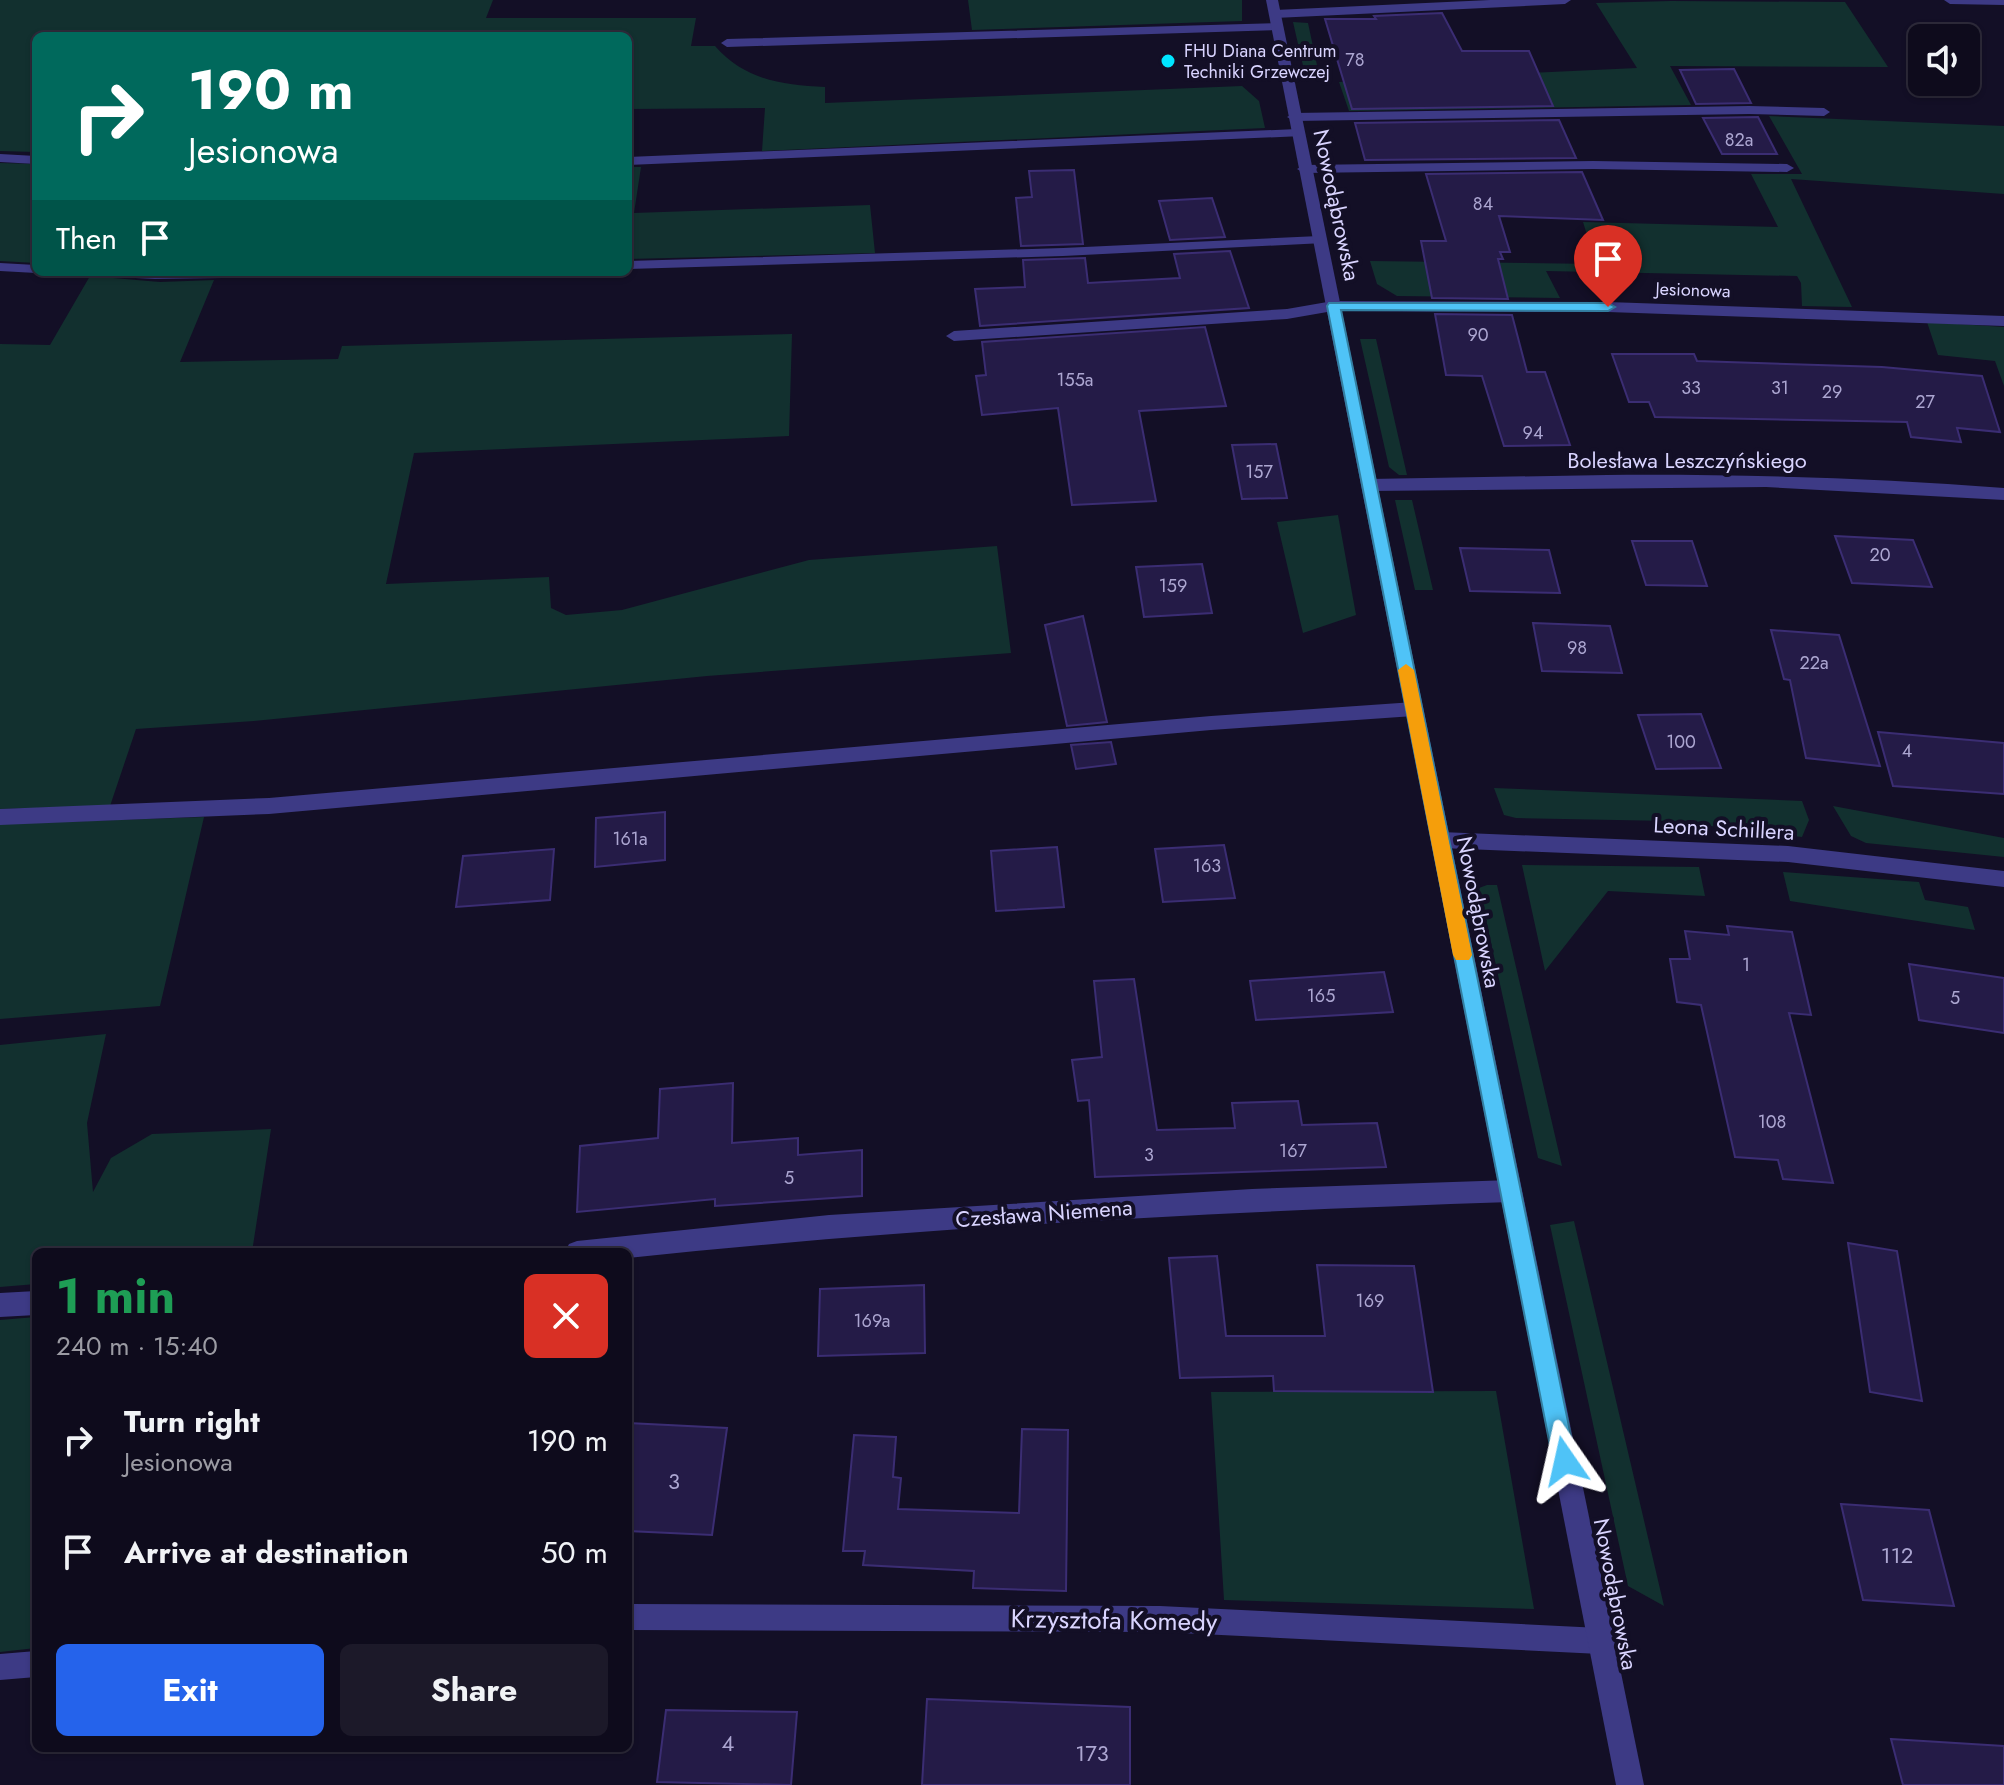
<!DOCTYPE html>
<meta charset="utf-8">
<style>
body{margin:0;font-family:Jost,sans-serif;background:#1c1929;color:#f1f3f6;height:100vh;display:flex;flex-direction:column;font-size:30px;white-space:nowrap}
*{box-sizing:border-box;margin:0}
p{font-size:26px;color:#9b9ba3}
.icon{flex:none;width:44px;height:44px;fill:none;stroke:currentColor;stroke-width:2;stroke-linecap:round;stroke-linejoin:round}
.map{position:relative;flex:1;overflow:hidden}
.sheet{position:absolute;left:32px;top:1248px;width:600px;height:504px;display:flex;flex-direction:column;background:#0e0b1c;border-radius:12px;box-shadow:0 2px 6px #0004,0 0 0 2px #2e2b3b}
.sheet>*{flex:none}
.guide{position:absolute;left:32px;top:32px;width:600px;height:244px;border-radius:12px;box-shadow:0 2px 6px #0004,0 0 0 2px #2e2b3b;background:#00695c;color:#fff;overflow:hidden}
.controls{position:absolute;left:1908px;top:24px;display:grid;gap:16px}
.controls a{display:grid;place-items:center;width:72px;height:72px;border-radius:12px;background:#0e0b1c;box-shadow:0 2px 6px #0004,0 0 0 2px #2e2b3b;font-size:40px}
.pin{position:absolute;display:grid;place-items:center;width:68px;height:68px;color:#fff;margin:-82px -34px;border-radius:50% 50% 50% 0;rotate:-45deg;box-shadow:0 0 8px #0007}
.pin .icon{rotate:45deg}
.me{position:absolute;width:88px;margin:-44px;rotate:349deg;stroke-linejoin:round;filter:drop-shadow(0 0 6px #0008)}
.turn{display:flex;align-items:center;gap:28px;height:168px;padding:0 24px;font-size:36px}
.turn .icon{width:104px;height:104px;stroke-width:2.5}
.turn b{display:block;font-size:56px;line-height:68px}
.then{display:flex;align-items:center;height:76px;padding:0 24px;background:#0003;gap:16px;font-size:30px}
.round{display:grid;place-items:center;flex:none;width:84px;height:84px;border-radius:12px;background:#1c1929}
.head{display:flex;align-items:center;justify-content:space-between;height:136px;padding:0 24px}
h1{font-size:48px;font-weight:700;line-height:60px;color:#1e9e55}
.button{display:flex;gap:16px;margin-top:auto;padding:16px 24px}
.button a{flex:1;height:92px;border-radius:12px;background:#2563eb;color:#fff;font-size:32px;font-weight:700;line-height:92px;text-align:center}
.button a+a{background:#1c1929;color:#f1f3f6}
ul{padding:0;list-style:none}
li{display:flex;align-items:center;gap:24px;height:112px;padding:0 24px}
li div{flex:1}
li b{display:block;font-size:30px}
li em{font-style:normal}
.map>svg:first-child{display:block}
.green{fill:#12302f}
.building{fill:#241b47;stroke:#3b2d73;stroke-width:2}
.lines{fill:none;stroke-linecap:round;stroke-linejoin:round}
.service{fill:#3d3a85;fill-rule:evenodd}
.minor{fill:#3d3a85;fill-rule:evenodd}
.tertiary{fill:#3d3a85;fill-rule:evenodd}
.route{fill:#4fc3f7;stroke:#337fa1;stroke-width:2}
.slow{fill:#f59e0b}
.poi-dot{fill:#00e5ff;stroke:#130f26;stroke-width:3}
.labels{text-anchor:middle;stroke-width:8;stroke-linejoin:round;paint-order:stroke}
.far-poi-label{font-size:18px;fill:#d9d4ff;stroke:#130f26;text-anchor:start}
.number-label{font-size:18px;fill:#aca6d1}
.far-street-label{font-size:18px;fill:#d9d4ff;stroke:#130f26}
.street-label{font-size:22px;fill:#d9d4ff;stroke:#130f26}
.near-number-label{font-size:22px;fill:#aca6d1}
.near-street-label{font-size:26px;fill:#d9d4ff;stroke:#130f26}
</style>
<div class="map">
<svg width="2004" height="1785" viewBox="0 0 2004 1785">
<rect width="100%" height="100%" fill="#130f26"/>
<path class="green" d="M0,0h493l-7,18h210l-5,28h24c30,34 67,39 110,41v16l417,-17 17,15 6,27 -503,23 3,-43 -137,1v-73h-592v116l-36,-1z
M968,0h274v21l-270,9z
M1671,1l174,1 43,65 -218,-1 21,39 -342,6 -10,-29 298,-14 -41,-65z
M1293,22l15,1 10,47h-14z
M1769,116l235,10v68l-213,-15 61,128 -50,-1 -1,-23 -4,-7 -251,-5 14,27 -163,-2 -20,-12 -7,-23 226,3 -13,-42 195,5 -27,-53h51z
M0,163l36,1v99l-36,-2z
M628,167h13l-7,46 236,-8 5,48 -247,6z
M90,276l70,6 54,-2 -34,82 158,-3 4,-13 450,-12 -3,102 -375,17 -28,131 163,-7 2,31 15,7 56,-5 187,-50 188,-14 14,107 -304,23 -453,45 -118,8 -26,77 -110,3v-465l50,1z
M1927,322l77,5v59l-9,-25 -57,-6z
M1360,339h16l31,136h-8l-10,-8z
M1395,500h17l21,90h-18z
M1338,515l18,100 -53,18 -26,-111z
M1494,788l308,13 7,19 -7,17 -133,-16 -153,-3 -12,-3z
M1833,806l171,32v19l-138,-14 -15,-7z
M204,817l-44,189 -160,13v-195z
M1522,865l177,2 6,29 -97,-5 -63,80z
M1783,872l136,10 6,18 43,7 7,23 -185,-29z
M1487,885h10l65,281 -24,-8 -59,-270z
M106,1034l-19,89 6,69 18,-34 41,-24 119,-5 -19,123h-216v32l-36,3v-242z
M1574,1221l90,385 -36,-20 -78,-361z
M36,1317v331l-36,4v-332z
M1496,1391l38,218 -310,-9 -13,-208z"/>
<path class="building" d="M1442,13l20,38h67l24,55 -201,3 -27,-90h51l-2,-3z
M1734,69l17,34 -55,1 -16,-34z
M1758,117l19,37h-55l-19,-36z
M1559,120l17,38 -211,2 -10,-37z
M1074,170l9,74 -62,2 -5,-48 16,-1 -3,-26z
M1582,172l21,48 -104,-4 11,36h-10l3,7h-5l10,40 -76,-1 -11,-57h25l-20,-67z
M1212,198l13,39 -55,3 -11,-39z
M1230,251l19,57 -269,18 -5,-37 50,-2 -2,-27 62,-2 3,25 92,-5 -6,-24z
M1435,314l77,1 15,57h18l25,73 -66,1 -22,-70 -36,-1z
M1205,327l21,79 -87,5 17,90 -84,4 -14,-97 -76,7 -6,-39 10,-1 -4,-33z
M1612,354h82l3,7 185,6 100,9 18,56 -43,-4 4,14 -50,-5 -4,-15 -252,-5 -6,-15h-20z
M1276,444l11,54 -45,1 -10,-54z
M1835,536l78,4 19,47 -80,-4z
M1632,541h60l15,45 -61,-1z
M1460,548l89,2 11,43 -90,-2z
M1202,564l10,49 -68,4 -8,-50z
M1083,616l24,106 -40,4 -22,-101z
M1533,623l77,3 12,47 -80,-2z
M1771,630l68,5 41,131 -74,-8 -16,-78 -6,-1z
M1701,714l20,54 -65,1 -18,-54z
M1878,732l126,11v51l-111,-8z
M1111,742l5,22 -40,5 -5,-24z
M665,812v48l-70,7 1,-49z
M1224,845l11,53 -72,4 -8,-53z
M1057,847l7,60 -68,4 -5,-60z
M554,849l-4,51 -94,7 7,-51z
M1727,926l65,6 19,83 -22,-2 44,170 -50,-4 -5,-19 -43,-3 -34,-152 -24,-3 -7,-43h20l-5,-28 44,4z
M1909,964l95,14v55l-85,-13z
M1384,972l9,40 -137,8 -6,-39z
M1134,979l23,151 78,-2 -3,-25 66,-2 4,24 75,-2 9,44 -291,10 -6,-77 -11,1 -6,-41 30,-3 -8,-76z
M733,1083l-1,60 66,-5v17l64,-5v46l-147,10v-7l-138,13 3,-66 78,-8 2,-49z
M1848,1243l49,8 25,150 -52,-9z
M1217,1256l9,80h99l-8,-71 97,1 19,126 -159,-1 -1,-15 -93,2 -11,-120z
M924,1285l1,68 -107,3 2,-67z
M628,1423l99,5 -15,107 -84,-4z
M1022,1429l46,1 -2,161 -93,-3 1,-17 -111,-6 2,-14h-22l11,-116 42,2 -3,40 8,1 -3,31 121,4z
M1841,1504l88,6 25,96 -91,-6z
M927,1699l203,8v78h-208z
M666,1710l131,2 -6,73 -134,-3z
M1891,1739l113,7v39h-101z"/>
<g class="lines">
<path class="service" d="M1490,0h81l-6,4 -290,14 -6,-4 6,-4z
M1944,0h60v5l-54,-1z
M1277,23l6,4 -2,3 -554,17 -6,-4 6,-4z
M1749,106l75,2 6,4 -6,4 -75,-2 -455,7 -7,-4 7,-4z
M1593,161l194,3 7,4 -7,4 -194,-3 -289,4 -7,-4 7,-4z"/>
<path class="minor" d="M1297,129l7,4 -2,3 -674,29v-8z
M0,154l36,2v8l-36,-2z
M1319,236l5,1v6l-261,13 -435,13v-8l435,-13z
M0,263l36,2v7h5l-5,1 -36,-2z
M89,272h279l-7,4 -206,3 -59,-3z
M1333,301l275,1 396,14v10l-396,-14 -275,-1 -46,8 -333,22 -8,-5 8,-5 333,-22z
M1607,475c133,-1 265,3 397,13v12l-238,-13 -397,4 -8,-6 8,-6z
M1414,702l9,7 -9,7 -203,14 -942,84 -269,11v-16l269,-11 942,-82z
M1441,832l347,14 216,25v16l-216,-25 -347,-14 -7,-2 -3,-6 3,-6z
M1511,1180l8,3 3,8 -3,8 -8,3c-295,10 -589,25 -883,56v-6h-63l4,-8 8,-3 252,-26 423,-26z
M36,1291v24l-36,2v-24z
M628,1604l532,2 440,22 9,4 4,9 -4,9 -9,4 -440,-22 -532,-2z
M36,1651v26l-36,3v-26z"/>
<path class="tertiary" d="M1266,0h12l366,1785h-28z"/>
</g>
<path class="route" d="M1329,303h279l7,4 -7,4 -267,-1 235,1151 -3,8 -8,4 -8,-4 -4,-8 -226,-1155z"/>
<path class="slow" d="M1406,664l8,6 58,285 -3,5h-13l-3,-5 -55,-285z"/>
<circle class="poi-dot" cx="1168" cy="61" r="8"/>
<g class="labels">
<g class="far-poi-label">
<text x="1184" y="57">FHU Diana Centrum<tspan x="1184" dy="21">Techniki Grzewczej</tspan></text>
</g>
<g class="number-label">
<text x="1355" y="66">78</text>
<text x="1739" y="146">82a</text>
<text x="1483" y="210">84</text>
<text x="1478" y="341">90</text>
<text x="1075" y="386">155a</text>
<text x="1691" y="394">33</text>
<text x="1780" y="394">31</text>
<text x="1832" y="398">29</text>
<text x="1925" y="408">27</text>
<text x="1533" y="439">94</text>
<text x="1259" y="478">157</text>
<text x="1880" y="561">20</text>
<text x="1173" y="592">159</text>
<text x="1577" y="654">98</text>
<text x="1814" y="669">22a</text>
<text x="1681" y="748">100</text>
<text x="1907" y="757">4</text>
<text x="630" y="845">161a</text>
<text x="1207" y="872">163</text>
<text x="1746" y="971">1</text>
<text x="1321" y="1002">165</text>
<text x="1955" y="1004">5</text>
<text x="1772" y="1128">108</text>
<text x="1293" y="1157">167</text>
<text x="1149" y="1161">3</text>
<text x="789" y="1184">5</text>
<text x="1370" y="1307">169</text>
<text x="872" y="1327">169a</text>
</g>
<g class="far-street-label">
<text transform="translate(1693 290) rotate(2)" y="6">Jesionowa</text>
</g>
<g class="street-label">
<text transform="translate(1337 205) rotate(78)" y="8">Nowodąbrowska</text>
<text x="1687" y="468">Bolesława Leszczyńskiego</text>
<text transform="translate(1724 828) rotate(3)" y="8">Leona Schillera</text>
<text transform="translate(1479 912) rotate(79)" y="8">Nowodąbrowska</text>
<text transform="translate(1044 1213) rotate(-4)" y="8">Czesława Niemena</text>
<text transform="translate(1616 1594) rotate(79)" y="8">Nowodąbrowska</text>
</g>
<g class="near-number-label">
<text x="674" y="1489">3</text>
<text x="1897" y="1563">112</text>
<text x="728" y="1751">4</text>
<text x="1092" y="1761">173</text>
</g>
<g class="near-street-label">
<text transform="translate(1114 1620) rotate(1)" y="9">Krzysztofa Komedy</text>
</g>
</g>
</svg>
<div class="controls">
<a><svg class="icon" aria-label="sound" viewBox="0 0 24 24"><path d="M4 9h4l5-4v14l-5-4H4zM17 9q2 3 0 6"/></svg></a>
</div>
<div class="pin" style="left:1608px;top:307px;background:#d93025"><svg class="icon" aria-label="arrive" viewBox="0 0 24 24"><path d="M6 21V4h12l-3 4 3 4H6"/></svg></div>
<svg class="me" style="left:1565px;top:1461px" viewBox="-20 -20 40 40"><path d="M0-17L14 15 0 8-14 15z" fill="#4fc3f7" stroke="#fff" stroke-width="4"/></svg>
<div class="guide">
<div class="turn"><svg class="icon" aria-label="right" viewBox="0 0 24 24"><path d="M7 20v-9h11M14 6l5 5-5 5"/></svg><div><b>190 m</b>Jesionowa</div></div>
<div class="then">Then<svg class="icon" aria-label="arrive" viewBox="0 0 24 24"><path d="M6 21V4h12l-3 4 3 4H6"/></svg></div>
</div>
<section class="sheet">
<div class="head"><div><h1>1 min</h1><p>240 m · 15:40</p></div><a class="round" style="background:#d93025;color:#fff"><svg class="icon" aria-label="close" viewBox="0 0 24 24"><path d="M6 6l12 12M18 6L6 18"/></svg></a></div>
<ul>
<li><svg class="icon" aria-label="right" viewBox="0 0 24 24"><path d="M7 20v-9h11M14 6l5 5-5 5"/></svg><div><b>Turn right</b><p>Jesionowa</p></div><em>190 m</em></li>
<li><svg class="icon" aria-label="arrive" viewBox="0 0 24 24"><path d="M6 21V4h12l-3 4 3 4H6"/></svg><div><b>Arrive at destination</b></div><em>50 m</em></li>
</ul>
<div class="button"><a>Exit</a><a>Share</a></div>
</section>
</div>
